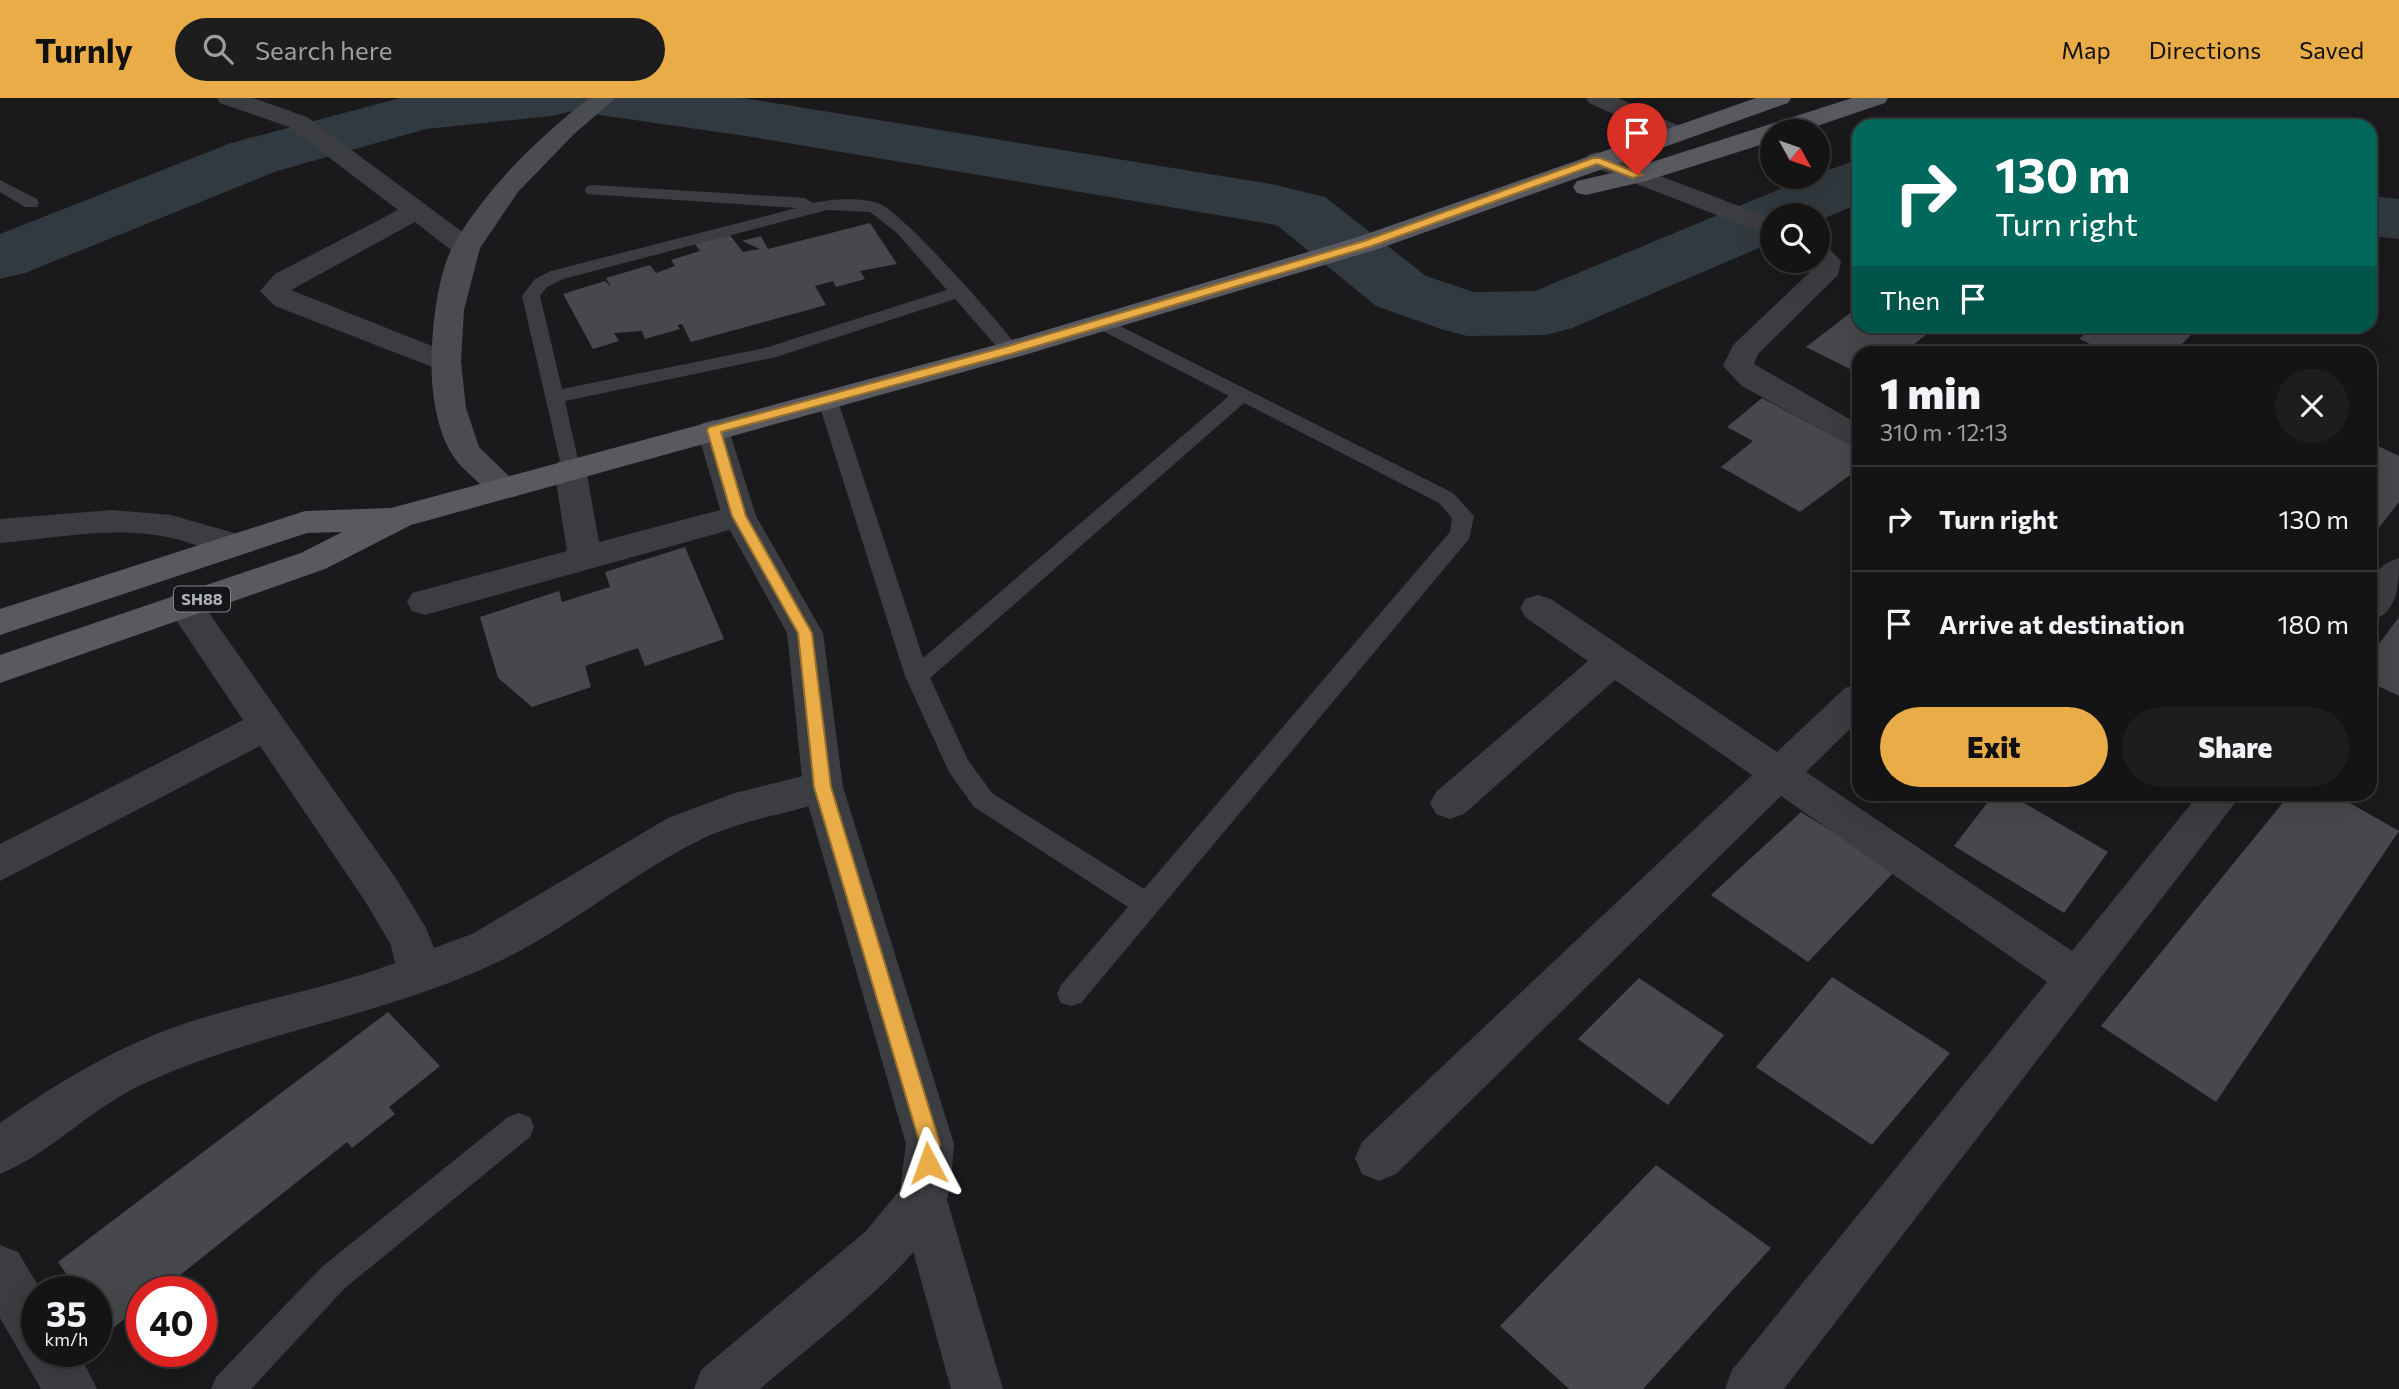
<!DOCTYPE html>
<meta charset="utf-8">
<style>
body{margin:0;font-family:Commissioner,sans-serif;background:#1d1d1e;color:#f1f3f6;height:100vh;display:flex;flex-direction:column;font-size:26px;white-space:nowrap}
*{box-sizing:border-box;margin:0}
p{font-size:23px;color:#9d9ea0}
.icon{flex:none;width:38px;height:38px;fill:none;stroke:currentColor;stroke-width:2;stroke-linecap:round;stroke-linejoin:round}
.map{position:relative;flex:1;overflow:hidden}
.drawer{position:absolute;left:1852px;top:248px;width:525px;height:455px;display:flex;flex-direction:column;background:#141415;border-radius:21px;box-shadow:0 7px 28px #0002,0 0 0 2px #333334}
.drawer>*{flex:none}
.top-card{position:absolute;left:1852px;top:21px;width:525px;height:214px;border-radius:21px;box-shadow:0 7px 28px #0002,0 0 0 2px #333334;background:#00695c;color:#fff;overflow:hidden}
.needle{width:46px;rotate:130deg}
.fabs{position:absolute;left:1760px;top:21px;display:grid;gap:14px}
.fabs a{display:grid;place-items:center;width:70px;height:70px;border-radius:50%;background:#141415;box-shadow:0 7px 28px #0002,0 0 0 2px #333334;font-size:35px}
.speed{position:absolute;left:21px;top:1178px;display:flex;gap:14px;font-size:35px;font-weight:700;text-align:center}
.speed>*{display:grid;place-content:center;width:91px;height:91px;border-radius:50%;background:#141415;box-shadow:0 7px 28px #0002,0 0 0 2px #333334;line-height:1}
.speed small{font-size:18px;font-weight:400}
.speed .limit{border:10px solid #d22;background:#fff;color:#111}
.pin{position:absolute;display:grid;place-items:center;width:60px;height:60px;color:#fff;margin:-72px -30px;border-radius:50% 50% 50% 0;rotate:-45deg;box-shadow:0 0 7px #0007}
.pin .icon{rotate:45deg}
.me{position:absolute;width:77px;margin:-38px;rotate:356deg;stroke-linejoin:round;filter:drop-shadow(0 0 5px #0008)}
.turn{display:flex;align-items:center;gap:24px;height:147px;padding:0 28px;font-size:32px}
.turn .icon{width:91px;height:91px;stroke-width:2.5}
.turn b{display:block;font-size:49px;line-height:60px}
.then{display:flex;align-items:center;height:66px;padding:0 28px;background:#0003;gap:14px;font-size:26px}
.round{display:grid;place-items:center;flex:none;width:74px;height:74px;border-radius:37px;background:#1d1d1e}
.headline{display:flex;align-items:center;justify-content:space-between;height:119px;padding:0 28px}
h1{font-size:42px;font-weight:800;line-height:52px}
.cta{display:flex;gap:14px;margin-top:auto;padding:14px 28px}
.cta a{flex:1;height:80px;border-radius:42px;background:#e9ac46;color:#111;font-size:28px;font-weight:800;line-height:80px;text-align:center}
.cta a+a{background:#1d1d1e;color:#f1f3f6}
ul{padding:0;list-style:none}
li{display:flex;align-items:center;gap:21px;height:105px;padding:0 28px;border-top:2px solid #333334}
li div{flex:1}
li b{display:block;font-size:26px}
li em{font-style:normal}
header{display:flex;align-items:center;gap:42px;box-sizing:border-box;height:98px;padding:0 35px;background:#e9ac46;color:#111}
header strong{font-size:33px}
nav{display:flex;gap:38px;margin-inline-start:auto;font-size:24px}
.search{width:490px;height:63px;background:#1d1d1e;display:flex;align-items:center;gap:18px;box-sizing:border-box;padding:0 24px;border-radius:38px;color:#9d9ea0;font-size:26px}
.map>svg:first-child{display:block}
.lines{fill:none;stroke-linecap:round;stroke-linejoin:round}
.river{fill:#313a40;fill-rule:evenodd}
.building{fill:#47484c}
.service{fill:#3c3d41;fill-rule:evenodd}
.minor{fill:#3c3d41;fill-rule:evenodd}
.tertiary{fill:#3c3d41;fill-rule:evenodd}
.secondary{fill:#4a4c51;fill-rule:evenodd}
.primary{fill:#585a60;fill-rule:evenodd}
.route{fill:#e9ac46;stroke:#97702e;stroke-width:2}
.labels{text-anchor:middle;stroke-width:7;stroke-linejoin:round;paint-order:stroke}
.shield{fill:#151518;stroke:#80838a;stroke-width:2}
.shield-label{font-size:16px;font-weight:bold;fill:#aeb2bb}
</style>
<header>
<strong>Turnly</strong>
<div class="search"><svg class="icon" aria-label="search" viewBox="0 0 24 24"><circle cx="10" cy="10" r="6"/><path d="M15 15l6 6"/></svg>Search here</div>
<nav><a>Map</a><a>Directions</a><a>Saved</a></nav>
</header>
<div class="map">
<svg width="2399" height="1291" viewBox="0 0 2399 1291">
<rect width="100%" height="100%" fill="#1a1a1c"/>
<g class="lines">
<path class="river" d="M400,0h343l528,86 54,13 101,79 48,16 61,-1 274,-114h9v-4l40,-13v44l-40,17v-6h-45v27l-201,86 -26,7 -79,1 -26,-7 -65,-23 -98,-80 -7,-2 -525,-88 -174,-25 -20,5 -126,13 -149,42 -252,102 -25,6v-45l231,-91z
M2370,98l29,3v40l-29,-3z"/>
</g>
<path class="building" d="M870,125l27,41 -37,7 5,8 -29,8 -3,-6 -18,5 11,19 -135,37 -9,-18 -5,1 3,4 -35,10 -3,-8 -28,2 5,8 -26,8 -30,-55 42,-13 6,6 -5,-9 44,-13 6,8 19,-7 -4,-6 29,-9 -5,-7 34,-10 14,18 17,-3 -18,-8 19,-5 7,13z
M1858,209v19h79l-35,28h-44v19l-52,-26z
M2047,228h28l-10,8z
M2093,228h88l14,5 -23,23h-60l-33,-15z
M1762,300l96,51v20l-58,43 -79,-45 32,-26 -26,-14z
M2370,344l29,14v46l-29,37z
M685,449l39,92 -79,27 -7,-18 -53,18 6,21 -59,20 -34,-29 -18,-61 79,-26 3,11 48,-15 -5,-15z
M2399,519v79l-29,-14v-26z
M1994,696h15l99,58 -44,61 -110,-67z
M2290,696h44l65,37 -183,271 -115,-76z
M1801,714l94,59 -87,91 -97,-67z
M1832,879l118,76 -78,92 -116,-78z
M1639,880l85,57 -56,70 -90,-66z
M388,914l52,54 -51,41 6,7 -43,34 -5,-6 -188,150h-17v13l-34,27 -12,-16v-24h-17l-21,-30z
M1656,1067l115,83 -128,141h-74l-69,-63z"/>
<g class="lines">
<path class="service" d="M0,82l37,19 2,4 -2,4h-12l-25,-15z
M593,87l212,13 8,5c18,-4 47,-6 65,0 24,8 123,121 142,147l-10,6 -7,-2 -48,-55 -179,58 -211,44 15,68 -10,7 -7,-2 -41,-178 13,-17 16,-8 246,-63 -210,-14 -2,-4 2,-4zM827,112l43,2 27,21 50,57 -182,58 -203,41 -22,-93 7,-9 16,-8z
M1100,218l353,177 21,23 -5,23 -388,464 -10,3 -10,-3 -4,-9 4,-9 67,-78 -154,-100 -25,-35 -44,-96 -88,-278 10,-6 10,6 86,260 306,-262 -136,-70 -2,-4 2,-4zM1244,305l195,100 13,15 -2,14 -306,357 -152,-96 -24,-33 -38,-82z
M519,1015l11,4 4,10 -4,10 -185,151 -94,101h-40l5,-12 107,-111 185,-149z"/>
<path class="minor" d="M217,0h36l54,19 169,125 4,6 -4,6h-20l-41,-32 -124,68 166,66 4,6 -4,6 -11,3 -11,-3 -160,-62 -15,-15 15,-17 123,-64 -109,-83 -69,-24z
M1586,0h32l68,31 4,5 -4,5h-18l-79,-36z
M1597,54l176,67v18l-185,-72 -4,-5 4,-5z
M1818,147l10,2 13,14 -3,14 -80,79 -4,10 104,60v23l-11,-3 -105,-58 -19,-20 10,-21 77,-73v-11h8z
M570,360l11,3 5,8 13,73 140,-37 12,3 5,8 -5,8 -326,91 -13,-4 -5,-9 5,-9 155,-42 -13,-82 5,-8z
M112,412l59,5 74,21 5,8 -5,8c-23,7 -49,-9 -73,-14 -55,-13 -116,0 -172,5v-24z
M2399,460c0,26 0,55 -29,63 0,-28 -3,-54 29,-63z
M184,494l13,4 198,281 31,51 8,20 38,-14 196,-116 67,-25 88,-22 14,5 6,11 -6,11c-47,16 -97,21 -141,44 -67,34 -126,85 -194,118 -115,56 -244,71 -359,124 -51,23 -93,70 -143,90v-51c61,-43 126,-82 199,-104 65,-20 132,-32 196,-56l-4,-18 -26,-44 -105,-155 -260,135v-37l243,-124 -77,-115 5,-9z
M1538,497l13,4 226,153 68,-64 13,-4v37l-52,51 266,179 127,-157h43l-458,595h-59l7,-19 315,-388 -266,-186 -385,378 -17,7 -17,-7 -7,-16 7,-16 390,-367 -137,-95 -151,134 -14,5 -14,-5 -6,-11 6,-11 152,-131 -63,-44 -5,-9 5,-9z
M923,1078l17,7 7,17 56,189h-52l-52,-189 7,-17z
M0,1147l18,7 24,40h-5v59h41l19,38h-56l-41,-71z"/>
<path class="tertiary" d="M713,322l11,3 5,7 27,86 67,117 20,154 111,357c-2,19 -2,41 -8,59 -21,58 -137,143 -186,186h-66l7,-19 165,-139 34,-41 6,-46 -103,-357 -16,-154 -65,-117 -25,-86 5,-7z"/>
<path class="secondary" d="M589,0h27l-42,36 -56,58 -38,56 -16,62 -3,52 5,46 13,39 42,41 -4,8c-24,6 -36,-12 -53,-27 -23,-22 -29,-57 -32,-87 -2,-38 3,-102 21,-136 33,-58 84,-107 136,-148z"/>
<path class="primary" d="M1756,0h35l-3,5 -410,146 -357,107 -610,169 -86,44 -325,114v-28l301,-102 41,-21 -35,1 -307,102v-26l305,-98 86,-3 608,-164 359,-107z
M1852,0h36l-3,5 -83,28h-29v10l-127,40 -60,14 -9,-2 -4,-6 4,-6 53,-12z"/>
</g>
<path class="route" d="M1593,60h7l42,17 -9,3 -36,-14 -225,82 -358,107 -293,79 25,84 66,117 19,154 109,357 -5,26 -7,2 -7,-2 -3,-7 2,-19 -106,-357 -16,-154 -66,-117 -25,-86 2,-3 296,-80 359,-106z"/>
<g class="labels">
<rect class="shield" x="174" y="488.5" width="56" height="25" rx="5"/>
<g class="shield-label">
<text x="202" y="507">SH88</text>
</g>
</g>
</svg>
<div class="fabs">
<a><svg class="needle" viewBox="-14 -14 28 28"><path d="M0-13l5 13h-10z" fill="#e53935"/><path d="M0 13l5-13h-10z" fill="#9d9ea0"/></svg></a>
<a><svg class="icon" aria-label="search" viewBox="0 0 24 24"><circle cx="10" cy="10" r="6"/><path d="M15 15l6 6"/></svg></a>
</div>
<div class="speed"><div>35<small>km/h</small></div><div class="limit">40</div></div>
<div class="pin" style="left:1637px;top:77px;background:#d93025"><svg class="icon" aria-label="arrive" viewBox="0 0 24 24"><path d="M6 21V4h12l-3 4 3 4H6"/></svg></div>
<svg class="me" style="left:928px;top:1065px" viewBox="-20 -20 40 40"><path d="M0-17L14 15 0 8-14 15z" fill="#e9ac46" stroke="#fff" stroke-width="4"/></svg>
<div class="top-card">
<div class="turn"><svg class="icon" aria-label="right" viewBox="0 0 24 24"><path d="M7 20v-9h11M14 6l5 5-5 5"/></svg><div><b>130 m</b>Turn right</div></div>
<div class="then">Then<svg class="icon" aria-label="arrive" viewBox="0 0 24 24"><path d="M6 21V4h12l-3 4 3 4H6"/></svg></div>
</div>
<section class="drawer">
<div class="headline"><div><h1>1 min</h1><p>310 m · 12:13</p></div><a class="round"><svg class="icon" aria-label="close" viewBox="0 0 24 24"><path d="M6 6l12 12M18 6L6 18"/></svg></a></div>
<ul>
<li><svg class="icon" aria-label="right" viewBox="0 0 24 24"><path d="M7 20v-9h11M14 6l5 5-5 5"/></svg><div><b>Turn right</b></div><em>130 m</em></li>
<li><svg class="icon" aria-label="arrive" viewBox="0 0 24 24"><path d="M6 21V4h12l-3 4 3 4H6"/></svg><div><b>Arrive at destination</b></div><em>180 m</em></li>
</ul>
<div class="cta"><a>Exit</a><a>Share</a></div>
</section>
</div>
